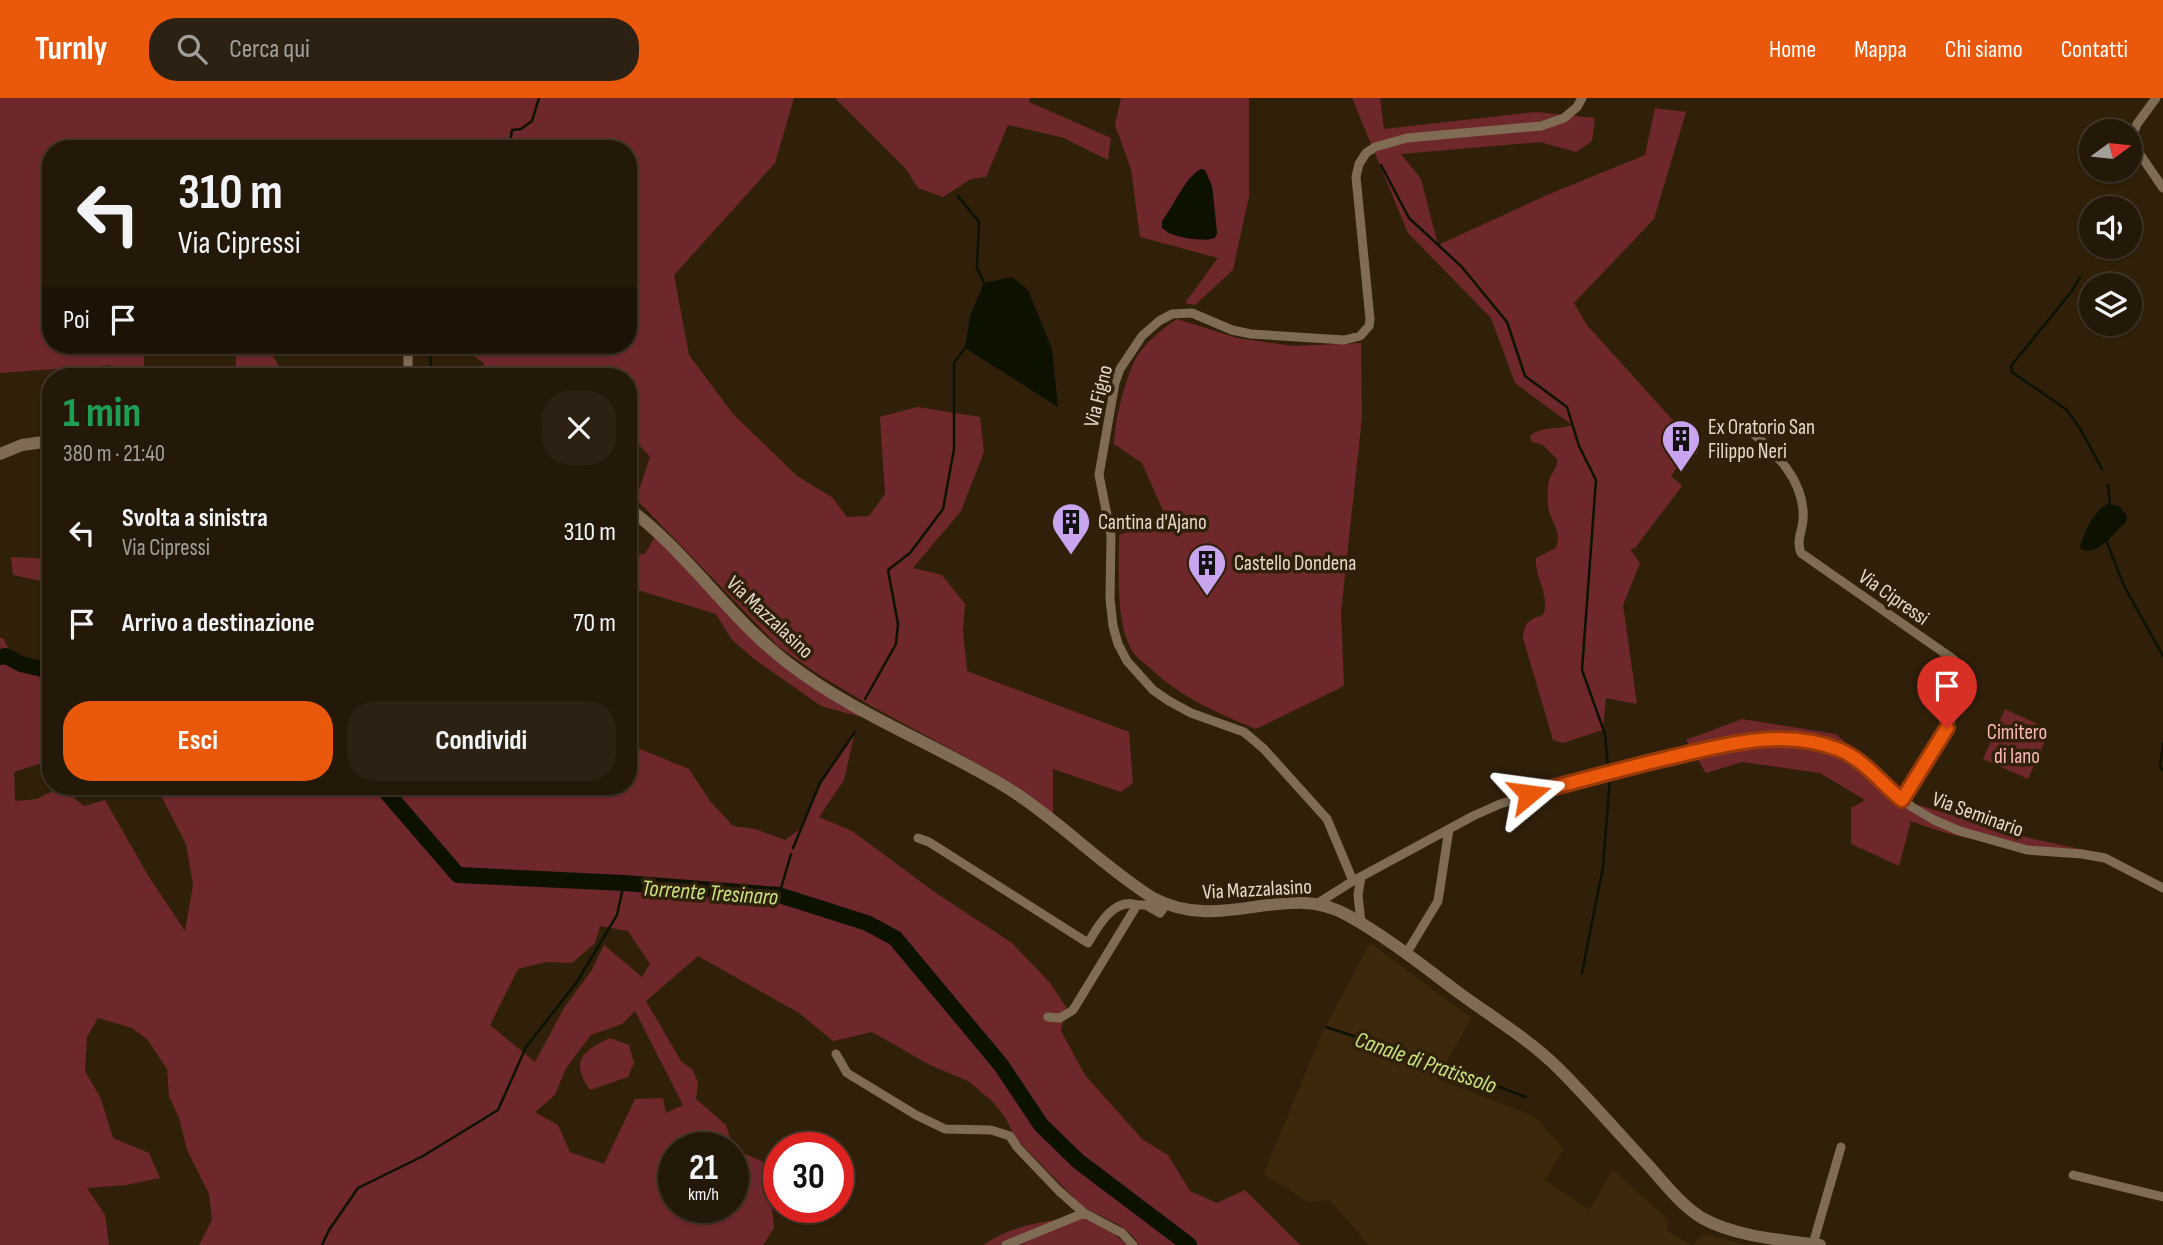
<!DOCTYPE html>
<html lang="it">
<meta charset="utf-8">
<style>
body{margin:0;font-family:"Sofia Sans Condensed",sans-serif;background:#2c2112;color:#f1f3f6;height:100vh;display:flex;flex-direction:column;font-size:26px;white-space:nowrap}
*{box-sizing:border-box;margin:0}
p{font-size:23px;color:#a3a09c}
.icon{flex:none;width:38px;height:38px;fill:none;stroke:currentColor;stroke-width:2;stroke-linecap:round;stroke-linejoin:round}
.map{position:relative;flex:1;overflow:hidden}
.panel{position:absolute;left:42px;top:270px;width:595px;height:427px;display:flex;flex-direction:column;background:#241808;border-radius:28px;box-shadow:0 2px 5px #0004,0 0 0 2px #413729}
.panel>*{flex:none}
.guide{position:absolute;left:42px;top:42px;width:595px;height:214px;border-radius:28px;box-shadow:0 2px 5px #0004,0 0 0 2px #413729;background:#241808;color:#f1f3f6;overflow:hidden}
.needle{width:46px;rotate:75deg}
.tools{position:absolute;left:2079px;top:21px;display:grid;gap:14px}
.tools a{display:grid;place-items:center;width:63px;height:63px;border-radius:50%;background:#241808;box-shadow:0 2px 5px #0004,0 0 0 2px #413729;font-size:35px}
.speed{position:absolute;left:658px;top:1034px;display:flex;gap:14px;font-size:35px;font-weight:700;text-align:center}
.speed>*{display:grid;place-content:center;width:91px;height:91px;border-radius:50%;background:#241808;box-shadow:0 2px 5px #0004,0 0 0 2px #413729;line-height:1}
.speed small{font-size:18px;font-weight:400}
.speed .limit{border:10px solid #d22;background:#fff;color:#111}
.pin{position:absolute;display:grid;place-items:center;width:60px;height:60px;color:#fff;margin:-72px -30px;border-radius:50% 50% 50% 0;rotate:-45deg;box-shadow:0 0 7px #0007}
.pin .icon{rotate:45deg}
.me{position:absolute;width:77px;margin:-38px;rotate:74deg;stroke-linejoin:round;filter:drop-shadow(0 0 5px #0008)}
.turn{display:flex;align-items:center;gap:24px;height:147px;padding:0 21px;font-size:32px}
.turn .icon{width:91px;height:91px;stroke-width:2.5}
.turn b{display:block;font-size:49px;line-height:60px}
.then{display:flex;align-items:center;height:66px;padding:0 21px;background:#0003;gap:14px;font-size:26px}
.round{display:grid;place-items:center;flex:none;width:74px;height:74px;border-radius:28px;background:#2c2112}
.head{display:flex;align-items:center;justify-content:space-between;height:119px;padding:0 21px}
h1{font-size:42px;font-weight:700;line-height:52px;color:#1e9e55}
.cta{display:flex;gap:14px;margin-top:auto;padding:14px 21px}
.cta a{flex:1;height:80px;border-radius:28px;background:#ea580c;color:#fff;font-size:28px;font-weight:700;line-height:80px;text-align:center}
.cta a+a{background:#2c2112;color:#f1f3f6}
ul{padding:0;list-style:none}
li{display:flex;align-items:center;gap:21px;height:91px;padding:0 21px}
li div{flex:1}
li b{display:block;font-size:26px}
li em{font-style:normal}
header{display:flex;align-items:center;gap:42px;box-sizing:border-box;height:98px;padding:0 35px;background:#ea580c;color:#fff}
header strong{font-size:33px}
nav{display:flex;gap:38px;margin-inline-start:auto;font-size:24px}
.search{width:490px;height:63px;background:#2c2112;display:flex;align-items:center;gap:18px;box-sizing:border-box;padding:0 24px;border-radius:28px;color:#a3a09c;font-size:26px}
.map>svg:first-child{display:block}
.built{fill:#3d280b}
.green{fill:#6e282b;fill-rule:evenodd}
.water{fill:#0c1100}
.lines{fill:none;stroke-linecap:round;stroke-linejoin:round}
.stream{stroke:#0c1100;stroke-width:2.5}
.river{stroke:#0c1100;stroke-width:16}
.street{stroke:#806c55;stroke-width:9}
.secondary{stroke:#806c55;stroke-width:12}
.route-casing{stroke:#983908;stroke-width:18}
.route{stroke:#ea580c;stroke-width:12}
.labels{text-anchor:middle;stroke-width:7;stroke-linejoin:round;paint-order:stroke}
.street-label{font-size:21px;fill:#e5d9cd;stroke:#30200a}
.poi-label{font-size:21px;fill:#e5d9cd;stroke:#30200a;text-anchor:start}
.park-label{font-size:21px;fill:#fdb9b7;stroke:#30200a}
.water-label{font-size:23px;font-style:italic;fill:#c8e37d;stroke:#30200a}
</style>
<header>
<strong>Turnly</strong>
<div class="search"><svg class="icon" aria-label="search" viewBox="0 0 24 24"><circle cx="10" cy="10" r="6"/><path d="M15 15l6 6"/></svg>Cerca qui</div>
<nav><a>Home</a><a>Mappa</a><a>Chi siamo</a><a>Contatti</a></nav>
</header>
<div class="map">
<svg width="2163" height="1147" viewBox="0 0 2163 1147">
<rect width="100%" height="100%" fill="#30200a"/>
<path class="built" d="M1370,845l101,75 -34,61 97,37 30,33 -19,31 44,30 24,-41 56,52 -3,9 26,15 11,-11 45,11h-379l-39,-45 -22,2 -44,-28 57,-139z"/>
<path class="green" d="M0,0h794l-19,65 -101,112 15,80 44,59 64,62 36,22 14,19 22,-1 16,-22 -5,-77 37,-10 63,10 4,35 -23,59 -48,57 29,7 23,29 -2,26 4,41 162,61 4,51 -12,9 -68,-23v47l-60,-44 -120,-65 -54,-32 -40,-28 -143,-148 14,-42 -22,-24v-57h-145l1,-13 -26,-18h170v-196h-577v196h93v31h-33v-11l-111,8z
M835,0h195l-1,4 82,36 -3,22 -44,-22 -56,-13 -22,52 -15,2 -28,18 -25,-9 -13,-20z
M1121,0h128v98l-16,74 -38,35 -10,-2 33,-45 -78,-21 -9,-68 -16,-44zM1190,81l22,7 5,47 -9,7 -41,-7 -4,-12z
M1352,0h28l4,31 152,-17 59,6 -3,23 -16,11 -36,-10 -139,12 20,25 17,66 109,-50 98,-40 10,-47 31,4 -32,107 -80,84 12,21 110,122 2,7 -19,11 -8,12 11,10 -47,62 -5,1 10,14 -17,42 14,99 -31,-6 -3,32 -40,13 -10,-3 -30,-102c1,-15 6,-19 20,-23 8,-19 -9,-38 -7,-57l20,-10c7,-21 -8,-27 -8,-44 0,-6 -1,-17 1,-23 2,-9 9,-12 8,-22l-14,-14 -11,-3 -2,-6c11,-10 28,-6 42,-11l-57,-42 -24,-65 -83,-85z
M1177,221l60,19 57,8 67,-3 1,74 -21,195 3,74 -88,43c-39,-16 -76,-32 -107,-62 -5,-4 -12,-9 -16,-15 -18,-27 -14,-85 -14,-117l47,-17 -24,-55 -28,-19c1,-24 10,-60 20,-82 8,-17 28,-33 43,-43z
M236,247h35l-2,4 15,27h-48z
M656,437l86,93 123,90 -44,-12 -67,-47 -22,-19 -16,-26 -75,-23 -13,1v-36l17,-2z
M11,459l40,2v24l-38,-8z
M0,540h3c13,27 20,27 48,33v89l-37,12 1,29 22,-2 24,-12 23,19 21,-6 44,77 36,54 8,-46 -7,-41 -30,-58h472v-42l61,25 21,32 23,25 22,3 30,11 15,-11 20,-46 35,-51 -11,48 -25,37 33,14 84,62 76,50 38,40 16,24 -5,24 24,44 58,65 25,15 22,36 27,12 28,-13 55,55h-161l-7,-10 -13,-10 -36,-18 -67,-68 -11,-22 -13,-16 -24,-20 -38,-16 -58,-33 -39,9 -34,-28 -101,-57 -52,45 35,60 12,9 5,13 -2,16 30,26 7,23h-59v60h59v-59l31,13 7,34 3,32 -11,17h-564l13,-25 -3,-26 -22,-44 -8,-32 -10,-22 -2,-27 -20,-30 -15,-11 -34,-10 -11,19 -2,34 16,28 12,39 36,15 11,25 -34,7 -39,3 18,27 4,30h-109zM600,828l28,5 22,33 -8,13 -38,-32 -12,25 -28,38 -29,54 -45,-37 28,-56 28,-7 26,1 23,-20zM635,913l48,94 -17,8 -3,-15 -28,1 -31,65 -34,-12 -12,-27 -23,-13 20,-17 11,-27 25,-33 31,-11z
M2005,611l45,21 -22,49 -45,-20z
M1742,621l94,15 79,70 118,35 66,14c-62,-4 -129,-8 -188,-32l-12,45 -48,-22v-36l14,-8 -45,-27 -78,-11 -36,11 -20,-33z
M610,940l19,7 5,18 -6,14 -38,13c-20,-29 -8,-39 20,-52z
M1084,1120l28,14 15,13h-144c31,-21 64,-25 101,-27z"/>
<path class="water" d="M1201,71l4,1 7,16 5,47 -2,5c-15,4 -42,0 -53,-10v-7c11,-14 24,-45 39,-52z
M1012,179l16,13 24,59 6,58 -93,-59 5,-32 14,-33z
M2107,406l12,2 8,10 -1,6c-12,11 -27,33 -44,28l-2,-4c5,-15 13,-33 27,-42z"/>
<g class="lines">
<path class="stream" d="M509,51l3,-19 9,-1 11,-8 7,-23
M1381,67l28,53 52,48 46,56 18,54 42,31 12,39 17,34 -14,190 23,64 3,33
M958,98l21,26 -2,46 7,15
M2080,179l-8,14 -57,70 -4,6 1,5 55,38 14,20 21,39
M430,247l1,31
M2108,387l2,21
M2106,442l18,46 39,70
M865,601l31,-55 2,-20 -10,-54 22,-17 33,-44 11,-60v-86l11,-15
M2163,645l-3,24 3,3
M391,698l4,-10
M793,750l27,-65 35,-51
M779,797l12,-41
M1582,875l21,-106 7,-90
M1326,929l118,39 82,31
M322,1147l7,-15 29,-42 65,-32 75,-46 28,-63 51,-65 40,-67 7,-32"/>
<path class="river" d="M0,559l6,-1 15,8 30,7
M381,688l77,89 166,8 155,12 88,28 28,15 106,127 40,60 37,36 111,84"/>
<path class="street" d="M2156,0l-19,26 -5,13 5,13 26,38
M399,247l9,8v23
M1747,330c28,24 59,53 56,92 -1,12 -7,21 -2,33l152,106 12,14v17l-18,38 -45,72
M918,740l11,4 159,101c10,-17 26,-46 49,-38
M1361,779l-3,18 3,28
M1353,783l-26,-62 -63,-70 -20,-17 -53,-19 -22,-12 -16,-11 -26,-29 -9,-17 -5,-18 -3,-27 1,-64 -12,-60 16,-92 5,-14 22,-33 17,-15 13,-7 20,-1 40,17 19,4 93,6 16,-4 9,-10 1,-7 -14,-142 3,-13 7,-11 9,-6 32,-9 134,-12 23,-8 13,-11 5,-9
M1318,805l35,-22 120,-65 27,-12 116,-34 130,-30 25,-1 48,5 22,6 26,18 45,39 22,13 26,11 67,19 55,4 23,4 58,30
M1406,856l32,-53 11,-72
M1048,919l12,1 13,-8 64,-105h9l14,8 6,-9
M836,956l11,19 69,42 29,14 46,1 19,6 7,11 42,44 25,22 38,20 11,12
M2073,1077l90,22
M1813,1146l28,-97
M1006,1147l78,-32"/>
<path class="secondary" d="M0,356l22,-9 29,-4
M628,410c60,44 101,110 160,155 67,52 149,81 221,126 51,32 93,77 144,109 71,37 132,-19 196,18 41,23 79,54 117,82 31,22 66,44 93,71 31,31 60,65 90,97 16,18 32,39 53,52 34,19 80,22 118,27"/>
</g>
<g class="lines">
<g class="route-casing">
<path id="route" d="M1529,696c46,-12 92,-25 139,-36 56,-13 115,-31 172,-8 24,10 42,34 62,50l45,-72"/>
</g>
<use href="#route" class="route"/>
</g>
<defs>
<g id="building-pin" transform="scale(2.0125)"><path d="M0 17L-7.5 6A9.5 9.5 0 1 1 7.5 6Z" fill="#c8a5ee" stroke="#30200a"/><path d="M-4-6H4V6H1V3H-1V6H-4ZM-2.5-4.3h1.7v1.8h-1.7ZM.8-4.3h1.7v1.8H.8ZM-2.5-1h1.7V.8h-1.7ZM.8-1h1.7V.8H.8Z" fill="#111"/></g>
</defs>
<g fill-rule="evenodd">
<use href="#building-pin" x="1681" y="341"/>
<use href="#building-pin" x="1071" y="424"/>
<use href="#building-pin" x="1207" y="465"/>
</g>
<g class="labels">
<g class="street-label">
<text transform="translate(1098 298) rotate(-76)" y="7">Via Figno</text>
<text transform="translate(1894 499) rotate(35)" y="7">Via Cipressi</text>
<text transform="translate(770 519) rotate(43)" y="7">Via Mazzalasino</text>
<text transform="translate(1978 716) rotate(20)" y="7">Via Seminario</text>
<text transform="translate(1257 791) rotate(-3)" y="7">Via Mazzalasino</text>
</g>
<g class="poi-label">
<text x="1708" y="336">Ex Oratorio San<tspan x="1708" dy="24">Filippo Neri</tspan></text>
<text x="1098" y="431">Cantina d'Ajano</text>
<text x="1234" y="472">Castello Dondena</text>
</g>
<g class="park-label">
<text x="2017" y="641">Cimitero<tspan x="2017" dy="24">di Iano</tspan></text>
</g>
<g class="water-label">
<text transform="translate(710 794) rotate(4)" y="8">Torrente Tresinaro</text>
<text transform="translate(1426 964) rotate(19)" y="8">Canale di Pratissolo</text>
</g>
</g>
</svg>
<div class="tools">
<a><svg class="needle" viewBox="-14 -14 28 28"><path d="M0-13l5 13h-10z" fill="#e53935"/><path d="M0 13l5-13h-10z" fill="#a3a09c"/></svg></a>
<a><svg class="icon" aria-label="sound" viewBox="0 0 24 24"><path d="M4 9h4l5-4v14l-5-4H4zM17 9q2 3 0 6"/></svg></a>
<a><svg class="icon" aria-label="layers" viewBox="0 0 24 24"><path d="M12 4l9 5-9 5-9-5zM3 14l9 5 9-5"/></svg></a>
</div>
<div class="speed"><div>21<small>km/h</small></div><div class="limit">30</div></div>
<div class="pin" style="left:1947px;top:630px;background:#d93025"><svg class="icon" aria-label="arrive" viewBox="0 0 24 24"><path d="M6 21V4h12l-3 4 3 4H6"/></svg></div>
<svg class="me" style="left:1529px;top:696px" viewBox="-20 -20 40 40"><path d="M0-17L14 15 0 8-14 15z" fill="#ea580c" stroke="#fff" stroke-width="4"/></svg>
<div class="guide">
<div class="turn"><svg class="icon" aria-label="left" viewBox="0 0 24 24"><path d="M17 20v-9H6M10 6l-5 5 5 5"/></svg><div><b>310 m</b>Via Cipressi</div></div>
<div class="then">Poi<svg class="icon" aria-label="arrive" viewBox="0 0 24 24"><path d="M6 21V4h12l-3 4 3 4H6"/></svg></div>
</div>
<section class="panel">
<div class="head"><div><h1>1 min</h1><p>380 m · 21:40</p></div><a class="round"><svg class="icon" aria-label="close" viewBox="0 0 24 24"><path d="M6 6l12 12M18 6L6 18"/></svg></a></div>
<ul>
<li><svg class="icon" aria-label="left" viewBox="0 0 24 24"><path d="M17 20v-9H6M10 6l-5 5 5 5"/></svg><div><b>Svolta a sinistra</b><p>Via Cipressi</p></div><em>310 m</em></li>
<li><svg class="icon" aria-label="arrive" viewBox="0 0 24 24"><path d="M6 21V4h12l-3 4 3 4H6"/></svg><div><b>Arrivo a destinazione</b></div><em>70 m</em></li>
</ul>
<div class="cta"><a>Esci</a><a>Condividi</a></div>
</section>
</div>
